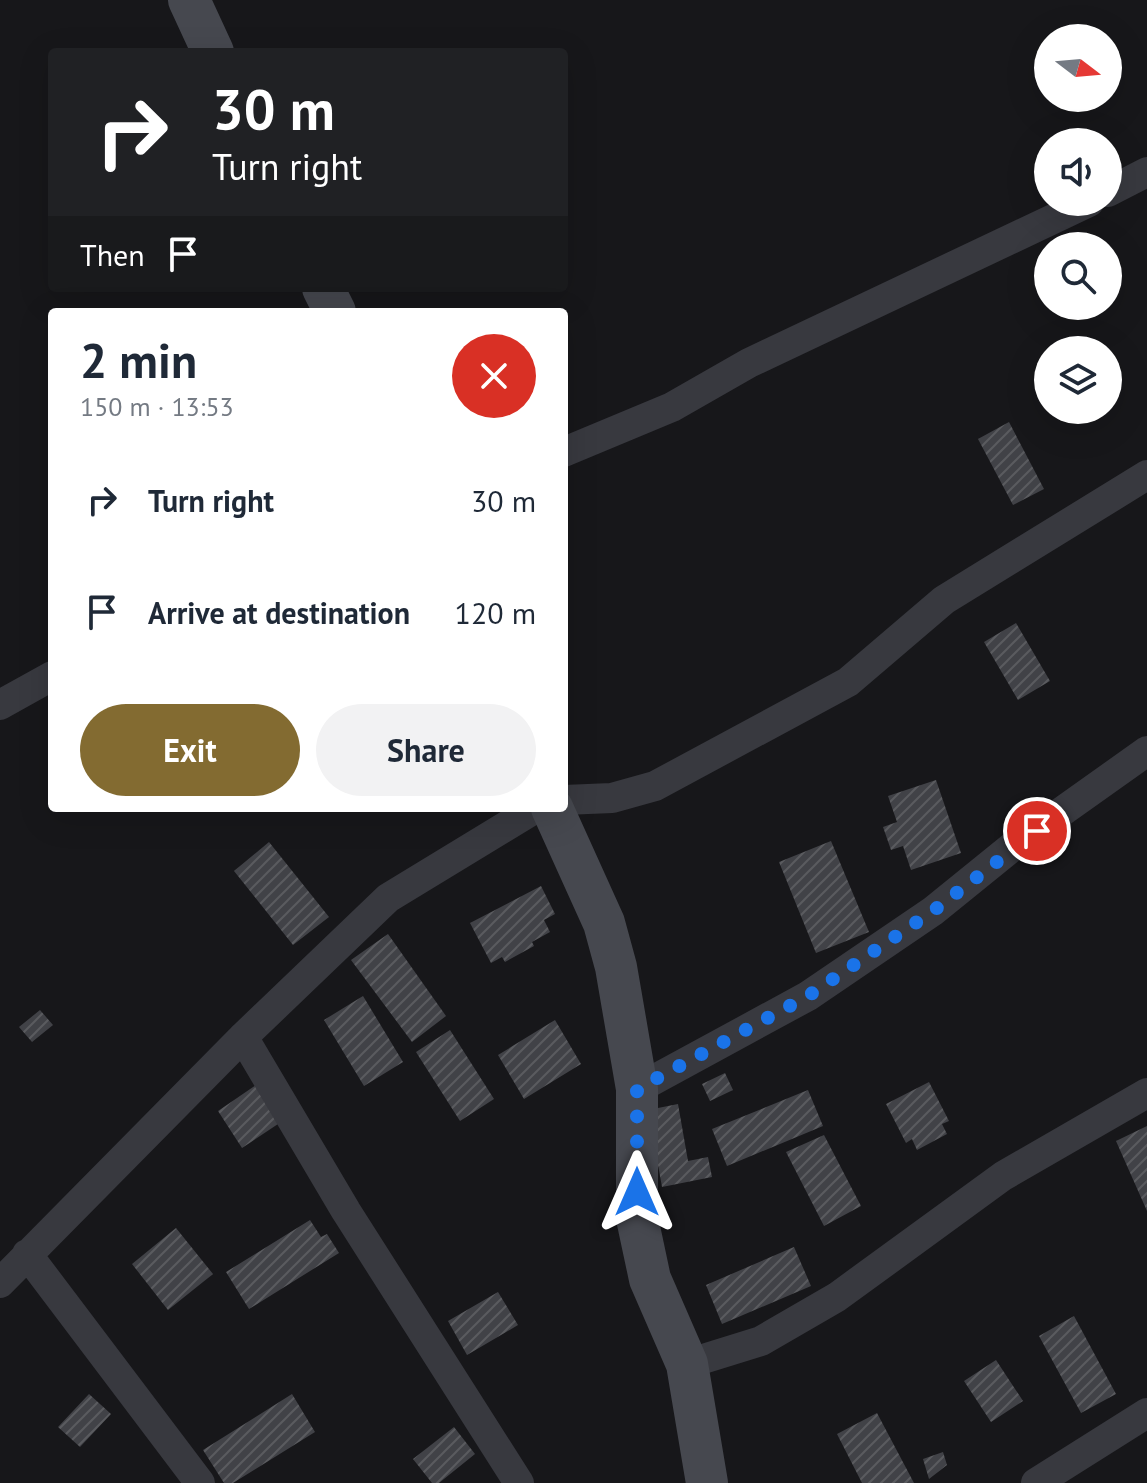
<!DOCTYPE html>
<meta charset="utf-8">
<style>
body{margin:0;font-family:"PT Sans",sans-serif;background:#f2f2f3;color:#1f2937;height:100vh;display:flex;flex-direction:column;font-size:30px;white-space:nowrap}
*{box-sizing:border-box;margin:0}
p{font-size:26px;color:#747a83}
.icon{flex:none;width:44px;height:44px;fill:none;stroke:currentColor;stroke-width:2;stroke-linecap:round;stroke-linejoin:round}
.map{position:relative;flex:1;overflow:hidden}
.panel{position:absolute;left:48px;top:308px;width:520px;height:504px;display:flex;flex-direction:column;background:#fff;border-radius:8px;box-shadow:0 8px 32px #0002}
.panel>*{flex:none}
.hud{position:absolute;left:48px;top:48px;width:520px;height:244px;border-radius:8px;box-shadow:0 8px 32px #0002;background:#202124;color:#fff;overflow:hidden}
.needle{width:52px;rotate:106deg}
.controls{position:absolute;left:1034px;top:24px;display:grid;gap:16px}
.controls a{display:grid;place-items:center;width:88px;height:88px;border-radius:50%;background:#fff;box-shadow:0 8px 32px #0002;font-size:40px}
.pin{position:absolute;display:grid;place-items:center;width:68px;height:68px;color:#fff;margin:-34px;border:4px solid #fff;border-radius:50%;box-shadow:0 2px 8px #0007}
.me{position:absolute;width:88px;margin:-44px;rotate:0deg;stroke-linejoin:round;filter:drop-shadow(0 0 6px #0008)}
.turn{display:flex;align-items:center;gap:28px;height:168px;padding:0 32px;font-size:36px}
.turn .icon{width:104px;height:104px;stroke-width:2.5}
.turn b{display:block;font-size:56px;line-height:68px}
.then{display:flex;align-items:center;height:76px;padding:0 32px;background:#0003;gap:16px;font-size:30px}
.round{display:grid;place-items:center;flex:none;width:84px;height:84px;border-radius:42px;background:#f2f2f3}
.headline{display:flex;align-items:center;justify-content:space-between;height:136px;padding:0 32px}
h1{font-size:48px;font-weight:700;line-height:60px}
.action{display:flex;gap:16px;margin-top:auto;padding:16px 32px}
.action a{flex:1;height:92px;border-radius:48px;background:#836b31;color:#fff;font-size:32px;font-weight:700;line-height:92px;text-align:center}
.action a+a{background:#f2f2f3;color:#1f2937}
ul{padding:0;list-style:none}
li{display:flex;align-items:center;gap:24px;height:112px;padding:0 32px}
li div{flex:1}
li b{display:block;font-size:30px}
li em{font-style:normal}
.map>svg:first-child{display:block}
.building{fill:url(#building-hatch)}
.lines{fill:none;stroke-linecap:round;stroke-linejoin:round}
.street{stroke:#38393f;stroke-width:30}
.secondary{stroke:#46484f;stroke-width:42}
.route{stroke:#1a73e8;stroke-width:14;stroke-dasharray:0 25.2}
</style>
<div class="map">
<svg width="1147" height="1483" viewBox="0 0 1147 1483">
<defs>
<pattern id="building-hatch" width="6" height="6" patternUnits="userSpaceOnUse" patternTransform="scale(2)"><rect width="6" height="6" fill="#414247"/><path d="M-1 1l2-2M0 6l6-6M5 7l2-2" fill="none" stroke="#5a5b5f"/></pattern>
</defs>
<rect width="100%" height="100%" fill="#17171a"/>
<path class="building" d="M1009,422l35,67 -31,16 -35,-66z
M1016,623l34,58 -32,19 -34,-58z
M936,780l25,73 -50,17 -8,-24 -12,4 -8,-23 14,-5 -9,-26z
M831,841l38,91 -53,21 -37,-91z
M269,842l60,75 -36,28 -59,-74z
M541,886l14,28 -11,6 6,12 -18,10 2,4 -29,16 -3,-5 -11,6 -21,-40z
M388,934l58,82 -34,26 -61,-82z
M363,996l40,66 -39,24 -40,-66z
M40,1010l13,15 -21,17 -13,-15z
M555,1020l26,44 -57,35 -26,-44z
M450,1030l44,69 -34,22 -44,-69z
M725,1073l8,17 -23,11 -8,-17z
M929,1082l20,39 -7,3 5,10 -30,16 -5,-11 -6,4 -20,-39z
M256,1085l25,37 -39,26 -24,-37z
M808,1090l15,36 -96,40 -15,-37z
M678,1104l10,57 20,-4 4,20 -50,10 -14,-77z
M1147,1126v85l-31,-70z
M824,1135l37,71 -37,20 -38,-74z
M310,1220l11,17 6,-3 12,19 -90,56 -23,-37z
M176,1228l37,46 -45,36 -36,-46z
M794,1247l17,39 -89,38 -16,-39z
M498,1292l20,33 -51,30 -19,-34z
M1074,1316l42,78 -35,19 -42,-77z
M996,1360l27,41 -32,21 -27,-41z
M89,1394l22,20 -31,33 -22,-20z
M292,1394l23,38 -82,51h-9l-21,-33z
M877,1413l37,70h-52l-25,-49z
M454,1427l21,27 -36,29h-7l-19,-24z
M943,1452l4,13 -18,14 -6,-20z"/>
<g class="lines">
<path class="street" d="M1108,192l39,-20
M564,452l108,-45 77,-44 340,-161
M0,705l52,-29
M564,800l48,-2 43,-12 193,-104 96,-82 203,-125
M243,1037l103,174 173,272
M637,1089l171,-93 125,-85 79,-64 135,-96
M27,1254l173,229
M0,1283l243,-246 145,-139 148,-90
M687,1364l74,-23 76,-44 166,-121 144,-83
M1036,1483l111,-70"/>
<path class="secondary" d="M189,0l24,52
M323,288l12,24
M552,808l52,115 12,44 21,122v129l13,61 37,85 20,119"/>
</g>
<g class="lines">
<path class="route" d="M637,1192v-103l171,-93 125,-85 104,-80"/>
</g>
</svg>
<div class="controls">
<a><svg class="needle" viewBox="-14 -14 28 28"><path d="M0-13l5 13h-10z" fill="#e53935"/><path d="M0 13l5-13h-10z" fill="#747a83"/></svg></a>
<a><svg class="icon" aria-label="sound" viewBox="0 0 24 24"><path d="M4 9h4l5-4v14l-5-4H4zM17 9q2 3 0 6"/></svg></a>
<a><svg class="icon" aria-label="search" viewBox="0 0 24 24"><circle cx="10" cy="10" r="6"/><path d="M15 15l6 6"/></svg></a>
<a><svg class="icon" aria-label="layers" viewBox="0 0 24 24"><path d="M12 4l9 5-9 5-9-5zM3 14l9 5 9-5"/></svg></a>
</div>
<div class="pin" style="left:1037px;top:831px;background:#d93025"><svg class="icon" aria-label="arrive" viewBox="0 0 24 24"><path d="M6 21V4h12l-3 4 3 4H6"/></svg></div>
<svg class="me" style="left:637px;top:1192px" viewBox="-20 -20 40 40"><path d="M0-17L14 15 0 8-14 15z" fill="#1a73e8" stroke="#fff" stroke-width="4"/></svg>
<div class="hud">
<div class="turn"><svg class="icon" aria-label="right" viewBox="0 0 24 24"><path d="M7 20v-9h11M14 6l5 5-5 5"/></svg><div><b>30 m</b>Turn right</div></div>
<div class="then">Then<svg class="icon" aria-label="arrive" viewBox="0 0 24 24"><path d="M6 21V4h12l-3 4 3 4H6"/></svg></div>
</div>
<section class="panel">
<div class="headline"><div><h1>2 min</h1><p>150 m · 13:53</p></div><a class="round" style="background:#d93025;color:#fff"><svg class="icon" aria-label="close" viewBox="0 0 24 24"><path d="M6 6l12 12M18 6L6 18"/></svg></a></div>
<ul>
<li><svg class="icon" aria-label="right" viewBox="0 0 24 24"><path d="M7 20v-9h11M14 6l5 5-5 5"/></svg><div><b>Turn right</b></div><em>30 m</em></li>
<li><svg class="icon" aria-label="arrive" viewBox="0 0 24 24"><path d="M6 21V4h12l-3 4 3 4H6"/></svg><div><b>Arrive at destination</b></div><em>120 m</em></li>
</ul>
<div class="action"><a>Exit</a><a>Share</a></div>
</section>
</div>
